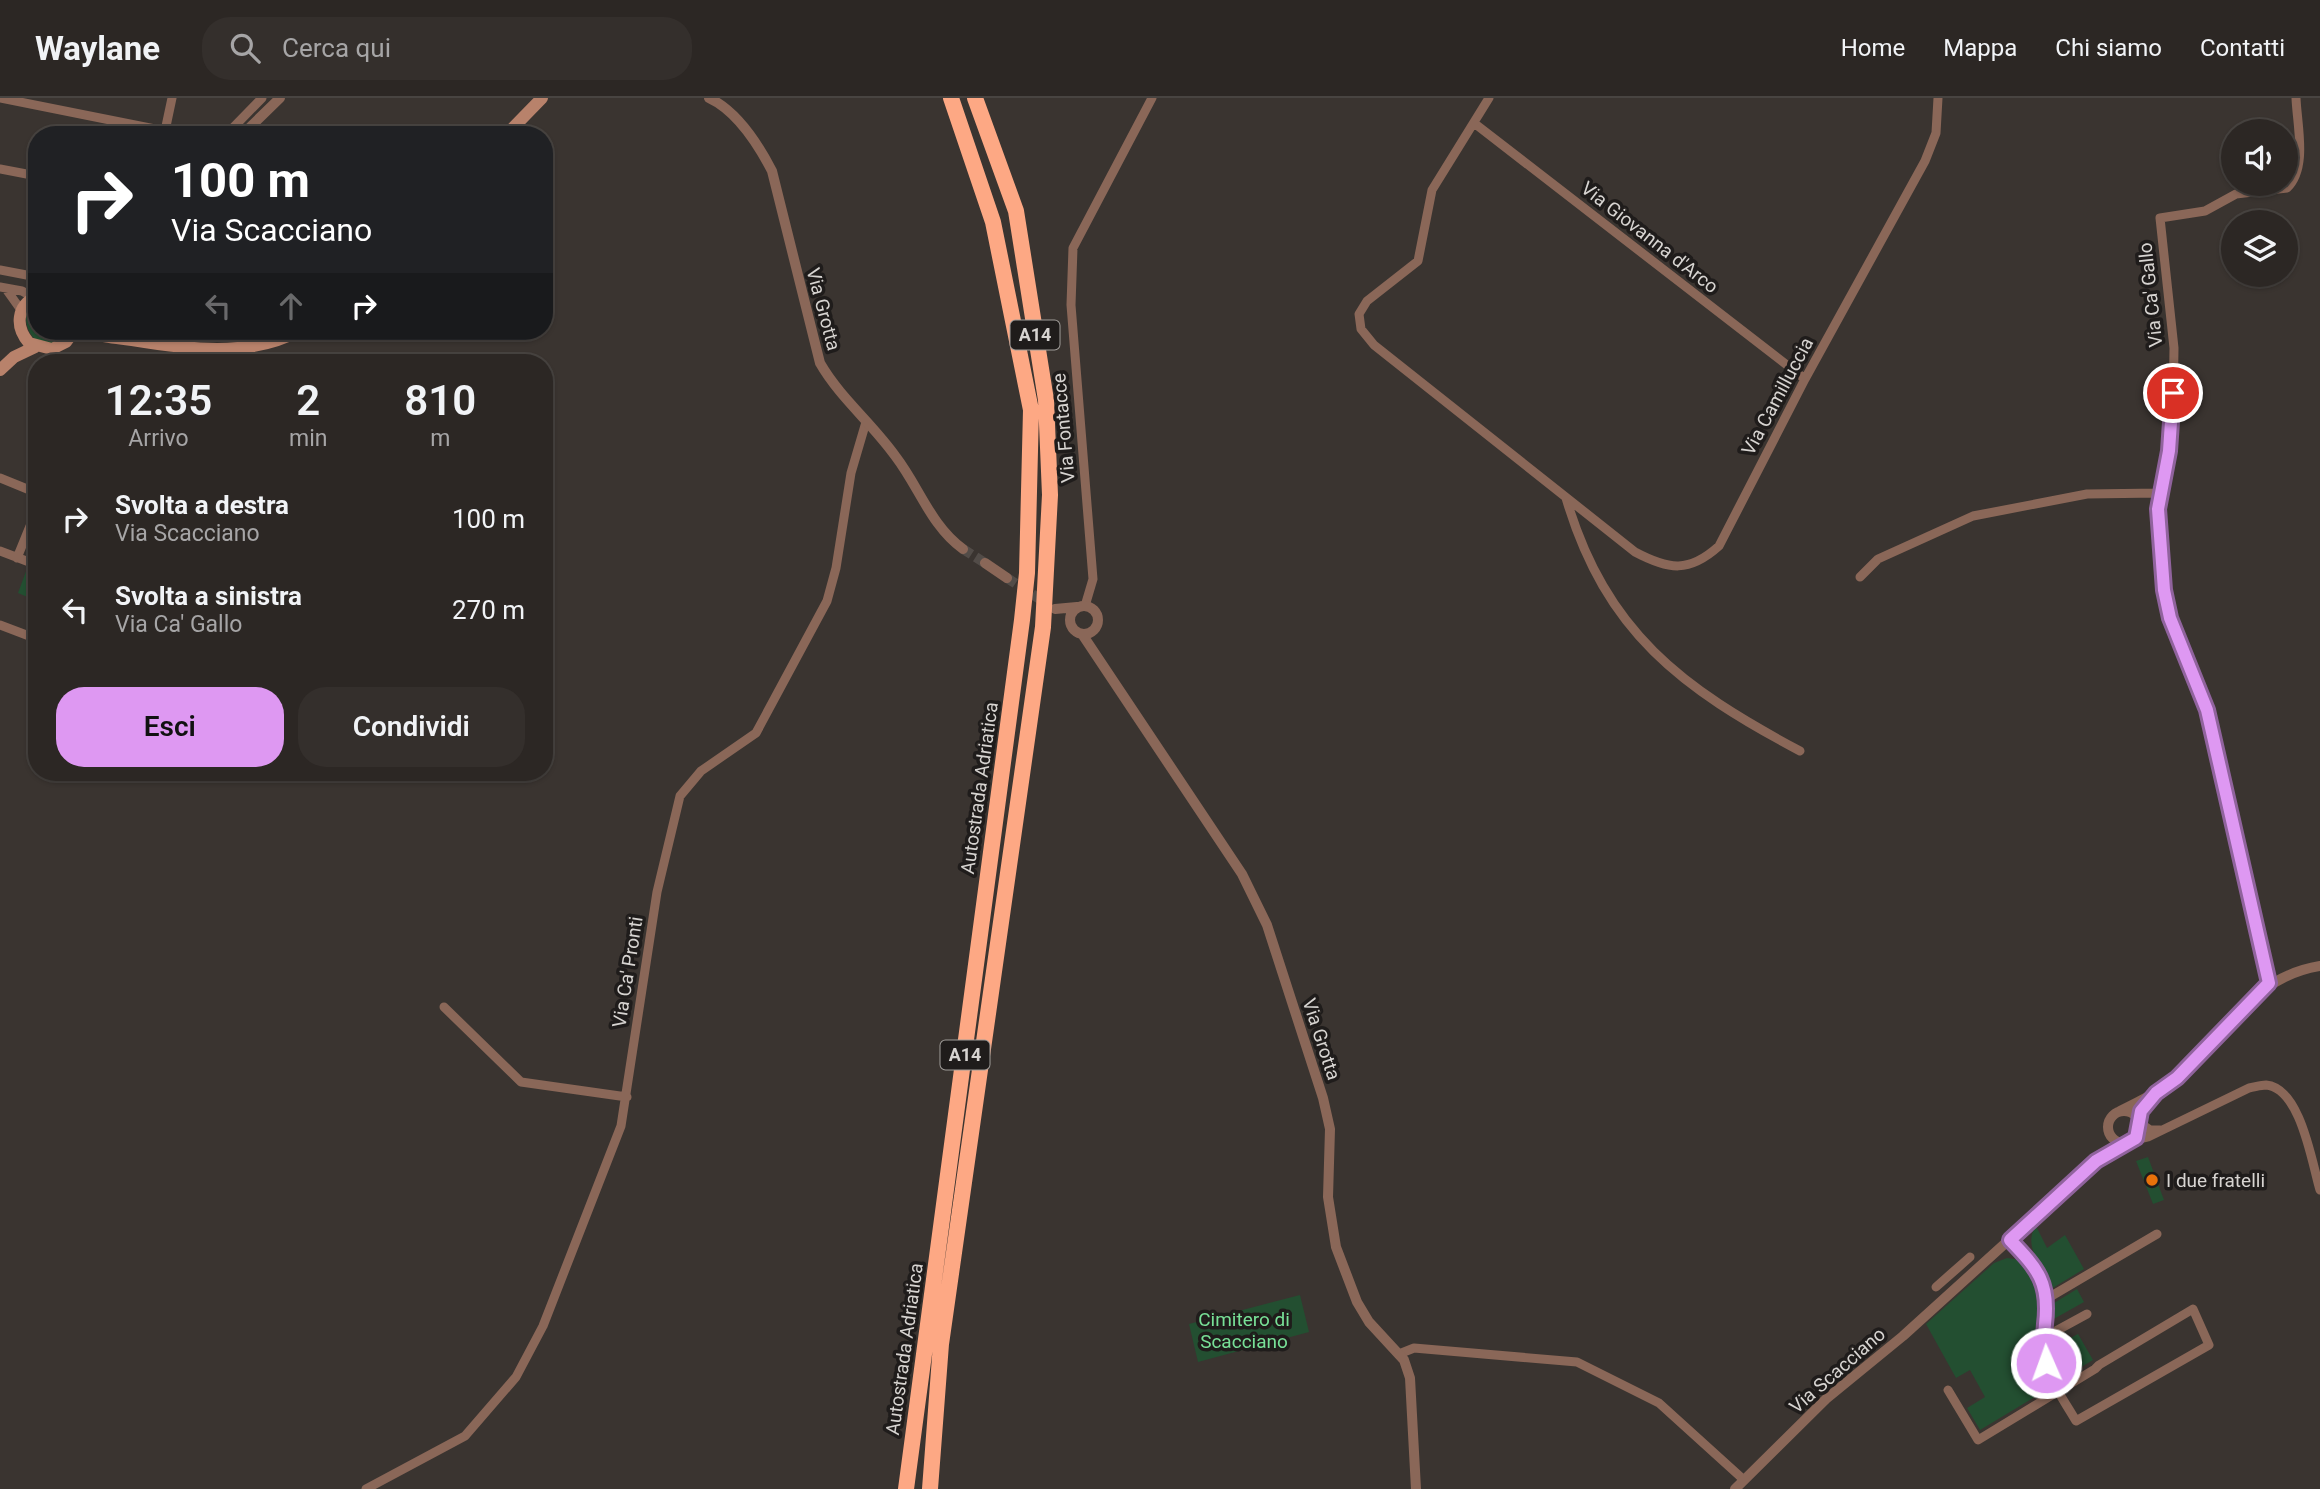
<!DOCTYPE html>
<html lang="it">
<style>
body{margin:0;font-family:Roboto,sans-serif;background:#342f2c;color:#f1f3f6;height:100vh;display:flex;flex-direction:column;font-size:26px;white-space:nowrap}
*{box-sizing:border-box;margin:0}
p{font-size:23px;color:#a6a5a6}
.icon{flex:none;width:38px;height:38px;fill:none;stroke:currentColor;stroke-width:2;stroke-linecap:round;stroke-linejoin:round}
.map{position:relative;flex:1;overflow:hidden}
.side{position:absolute;left:28px;top:256px;width:525px;height:427px;display:flex;flex-direction:column;background:#2c2724;border-radius:28px;box-shadow:0 2px 5px #0004,0 0 0 2px #484441}
.side>*{flex:none}
.banner{position:absolute;left:28px;top:28px;width:525px;height:214px;border-radius:28px;box-shadow:0 2px 5px #0004,0 0 0 2px #484441;background:#202124;color:#fff;overflow:hidden}
.buttons{position:absolute;left:2221px;top:21px;display:grid;gap:14px}
.buttons a{display:grid;place-items:center;width:77px;height:77px;border-radius:50%;background:#2c2724;box-shadow:0 2px 5px #0004,0 0 0 2px #484441;font-size:35px}
.pin{position:absolute;display:grid;place-items:center;width:60px;height:60px;color:#fff;margin:-30px;border:4px solid #fff;border-radius:50%;box-shadow:0 2px 7px #0007}
.me{position:absolute;width:77px;margin:-38px;rotate:358deg;stroke-linejoin:round;filter:drop-shadow(0 0 5px #0008)}
.turn{display:flex;align-items:center;gap:24px;height:147px;padding:0 28px;font-size:32px}
.turn .icon{width:91px;height:91px;stroke-width:2.5}
.turn b{display:block;font-size:49px;line-height:60px}
.lanes{display:flex;align-items:center;height:66px;padding:0 28px;background:#0003;justify-content:center;gap:35px;direction:ltr}
.lanes .off{opacity:.35}
.eta{display:flex;justify-content:space-evenly;align-items:center;height:119px;text-align:center}
.eta b{font-size:42px;font-weight:600;line-height:49px}
.button{display:flex;gap:14px;margin-top:auto;padding:14px 28px}
.button a{flex:1;height:80px;border-radius:28px;background:#de98f2;color:#111;font-size:28px;font-weight:600;line-height:80px;text-align:center}
.button a+a{background:#342f2c;color:#f1f3f6}
ul{padding:0;list-style:none}
li{display:flex;align-items:center;gap:21px;height:91px;padding:0 28px}
li div{flex:1}
li b{display:block;font-size:26px}
li em{font-style:normal}
header{display:flex;align-items:center;gap:42px;box-sizing:border-box;height:98px;padding:0 35px;background:#2c2724;border-bottom:2px solid #484441}
header strong{font-size:33px}
nav{display:flex;gap:38px;margin-inline-start:auto;font-size:24px}
.search{width:490px;height:63px;background:#342f2c;display:flex;align-items:center;gap:18px;box-sizing:border-box;padding:0 24px;border-radius:28px;color:#a6a5a6;font-size:26px}
.map>svg:first-child{display:block}
.green{fill:#234f31}
.lines{fill:none;stroke-linecap:round;stroke-linejoin:round}
.tertiary-tunnel{stroke:#524c48;stroke-width:10;stroke-dasharray:10 5;stroke-linecap:butt}
.minor{stroke:#8a6758;stroke-width:9}
.tertiary{stroke:#8a6758;stroke-width:10}
.secondary{stroke:#b8826b;stroke-width:12}
.motorway{stroke:#fda884;stroke-width:16}
.route-casing{stroke:#90639d;stroke-width:18}
.route{stroke:#de98f2;stroke-width:12}
.food-dot{fill:#e8710a;stroke:#1f1c1b;stroke-width:2.5}
.labels{text-anchor:middle;stroke-width:7;stroke-linejoin:round;paint-order:stroke}
.shield{fill:#1f1c1b;stroke:#a09d9a;stroke-width:2}
.shield-label{font-size:18px;font-weight:bold;fill:#d7d4d1}
.street-label{font-size:19px;fill:#d7d4d1;stroke:#1f1c1b}
.poi-label{font-size:19px;fill:#d7d4d1;stroke:#1f1c1b;text-anchor:start}
.park-label{font-size:19px;fill:#78e097;stroke:#1f1c1b}
</style>
<header>
<strong>Waylane</strong>
<div class="search"><svg class="icon" aria-label="search" viewBox="0 0 24 24"><circle cx="10" cy="10" r="6"/><path d="M15 15l6 6"/></svg>Cerca qui</div>
<nav><a>Home</a><a>Mappa</a><a>Chi siamo</a><a>Contatti</a></nav>
</header>
<div class="map">
<svg width="2320" height="1391" viewBox="0 0 2320 1391">
<rect width="100%" height="100%" fill="#3a3430"/>
<path class="green" d="M37,203v30h30c-19,26 -43,9 -41,-19z
M28,468l9,3v32l-19,-8z
M2148,1059l16,43 -11,4 -17,-43z
M2036,1128l11,22 18,-13 19,34 -33,20c-5,-22 -30,-41 -15,-63z
M2007,1160c47,2 28,66 29,94 1,14 7,25 12,37l-68,41 -13,-22 18,-11 -15,-27 -14,8 -30,-54 68,-61z
M2077,1191l7,13 -32,18 2,-17z
M1300,1197l9,37 -111,30 -9,-38z
M2078,1236l15,26 -33,20 -9,-32z"/>
<g class="lines">
<path class="tertiary-tunnel" d="M963,451l22,14
M1007,480l42,27"/>
<path class="minor" d="M0,0l185,37
M1489,0l-57,92 -14,71 -51,40 -8,13 2,15 13,16 261,207c34,18 54,21 84,-6l86,-167 120,-218 11,-28 2,-35
M1474,25l331,256
M165,33l7,-33
M226,37l36,-37
M0,71l37,7
M0,172l37,7
M0,189l22,4 11,6
M6,191l15,21
M0,380l37,15
M1566,400c40,135 116,190 234,253
M0,453l37,14
M17,460l20,-49
M1860,479l18,-18 95,-43 114,-22 72,-1
M1085,508l8,-27 -22,-274 2,-57 79,-150
M0,527l37,14
M2269,885l-62,-273 -37,-92 -6,-28 -6,-81 15,-94 1,-67 -14,-130 45,-7 31,-17 51,-6c21,-20 10,-63 9,-90
M444,909l77,75 106,15
M2140,1025l10,7h10
M2132,1043l16,-4 101,-49c6,-1 12,-3 17,-3 35,3 46,79 54,105
M1936,1189l34,-30
M2048,1200l109,-64
M2043,1240l44,-24
M1399,1256l15,-6 163,14 82,41 85,77
M1948,1292l30,50 117,-71 4,-4 94,-56 16,36 -133,76c-12,-21 -30,-44 -33,-68 -2,-13 2,-26 3,-38 4,-33 -14,-52 -36,-75
M366,1391l99,-53 51,-59 27,-51 78,-200 36,-234 23,-96 21,-25 55,-38 71,-132 9,-33 15,-95 15,-51"/>
<path class="tertiary" d="M709,0c28,13 49,46 63,73l48,192c20,35 53,61 76,94 23,30 35,69 67,92
M242,37l38,-37
M985,465l22,15
M1070 522a14 14 0 1 1 28 0a14 14 0 1 1-28 0Z
M1055,511l22,-2
M1082,536l160,240 25,51 56,173 7,31 -2,68 8,50 21,55 12,20 35,38 6,18 6,111
M2108 1029a16 16 0 1 1 32 0a16 16 0 1 1-32 0Z
M2120,1013c19,-9 39,-19 55,-32 53,-42 72,-101 145,-113
M1735,1391l91,-90 77,-63 193,-175 26,-17"/>
<path class="secondary" d="M506,37l36,-37
M37,198c-21,10 -22,31 -8,47l23,6 14,-7 8,-11
M90,233c12,7 28,7 42,9 55,9 116,18 167,-9
M0,272l14,-13 21,-10"/>
<path class="motorway" d="M906,1391l116,-869 5,-47 4,-163 -38,-188 -42,-124
M930,1391l11,-145 102,-717 7,-132 -4,-95 -30,-189 -41,-113"/>
</g>
<g class="lines">
<g class="route-casing">
<path id="route" d="M2046,1265c-4,-14 -2,-25 -1,-39 5,-41 -7,-55 -35,-84l86,-79 40,-23 5,-27 15,-18 21,-15 92,-95 -62,-273 -37,-92 -6,-28 -6,-81 11,-58 4,-58"/>
</g>
<use href="#route" class="route"/>
</g>
<circle class="food-dot" cx="2152" cy="1082" r="7"/>
<g class="labels">
<g class="shield">
<rect x="1010.5" y="222.5" width="49" height="29" rx="5"/>
<rect x="940.5" y="942.5" width="49" height="29" rx="5"/>
</g>
<g class="shield-label">
<text x="1035" y="243">A14</text>
<text x="965" y="963">A14</text>
</g>
<g class="street-label">
<text transform="translate(1650 139) rotate(38)" y="7">Via Giovanna d'Arco</text>
<text transform="translate(2150 197) rotate(-96)" y="7">Via Ca' Gallo</text>
<text transform="translate(824 211) rotate(75)" y="7">Via Grotta</text>
<text transform="translate(1777 298) rotate(-62)" y="7">Via Camilluccia</text>
<text transform="translate(1063 330) rotate(-95)" y="7">Via Fontacce</text>
<text transform="translate(979 690) rotate(-82)" y="7">Autostrada Adriatica</text>
<text transform="translate(627 874) rotate(-81)" y="7">Via Ca' Pronti</text>
<text transform="translate(1322 941) rotate(72)" y="7">Via Grotta</text>
<text transform="translate(904 1251) rotate(-82)" y="7">Autostrada Adriatica</text>
<text transform="translate(1837 1272) rotate(-41)" y="7">Via Scacciano</text>
</g>
<g class="poi-label">
<text x="2166" y="1089">I due fratelli</text>
</g>
<g class="park-label">
<text x="1244" y="1228">Cimitero di<tspan x="1244" dy="22">Scacciano</tspan></text>
</g>
</g>
</svg>
<div class="buttons">
<a><svg class="icon" aria-label="sound" viewBox="0 0 24 24"><path d="M4 9h4l5-4v14l-5-4H4zM17 9q2 3 0 6"/></svg></a>
<a><svg class="icon" aria-label="layers" viewBox="0 0 24 24"><path d="M12 4l9 5-9 5-9-5zM3 14l9 5 9-5"/></svg></a>
</div>
<div class="pin" style="left:2173px;top:295px;background:#d93025"><svg class="icon" aria-label="arrive" viewBox="0 0 24 24"><path d="M6 21V4h12l-3 4 3 4H6"/></svg></div>
<svg class="me" style="left:2046px;top:1265px" viewBox="-20 -20 40 40"><circle r="17" fill="#de98f2" stroke="#fff" stroke-width="3"/><path d="M0-11L8 9 0 5-8 9z" fill="#fff"/></svg>
<div class="banner">
<div class="turn"><svg class="icon" aria-label="right" viewBox="0 0 24 24"><path d="M7 20v-9h11M14 6l5 5-5 5"/></svg><div><b>100 m</b>Via Scacciano</div></div>
<div class="lanes"><svg class="icon off" aria-label="left" viewBox="0 0 24 24"><path d="M17 20v-9H6M10 6l-5 5 5 5"/></svg><svg class="icon off" aria-label="ahead" viewBox="0 0 24 24"><path d="M12 20V5M6 11l6-6 6 6"/></svg><svg class="icon" aria-label="right" viewBox="0 0 24 24"><path d="M7 20v-9h11M14 6l5 5-5 5"/></svg></div>
</div>
<section class="side">
<div class="eta">
<div><b>12:35</b><p>Arrivo</p></div>
<div><b>2</b><p>min</p></div>
<div><b>810</b><p>m</p></div>
</div>
<ul>
<li><svg class="icon" aria-label="right" viewBox="0 0 24 24"><path d="M7 20v-9h11M14 6l5 5-5 5"/></svg><div><b>Svolta a destra</b><p>Via Scacciano</p></div><em>100 m</em></li>
<li><svg class="icon" aria-label="left" viewBox="0 0 24 24"><path d="M17 20v-9H6M10 6l-5 5 5 5"/></svg><div><b>Svolta a sinistra</b><p>Via Ca' Gallo</p></div><em>270 m</em></li>
</ul>
<div class="button"><a>Esci</a><a>Condividi</a></div>
</section>
</div>
